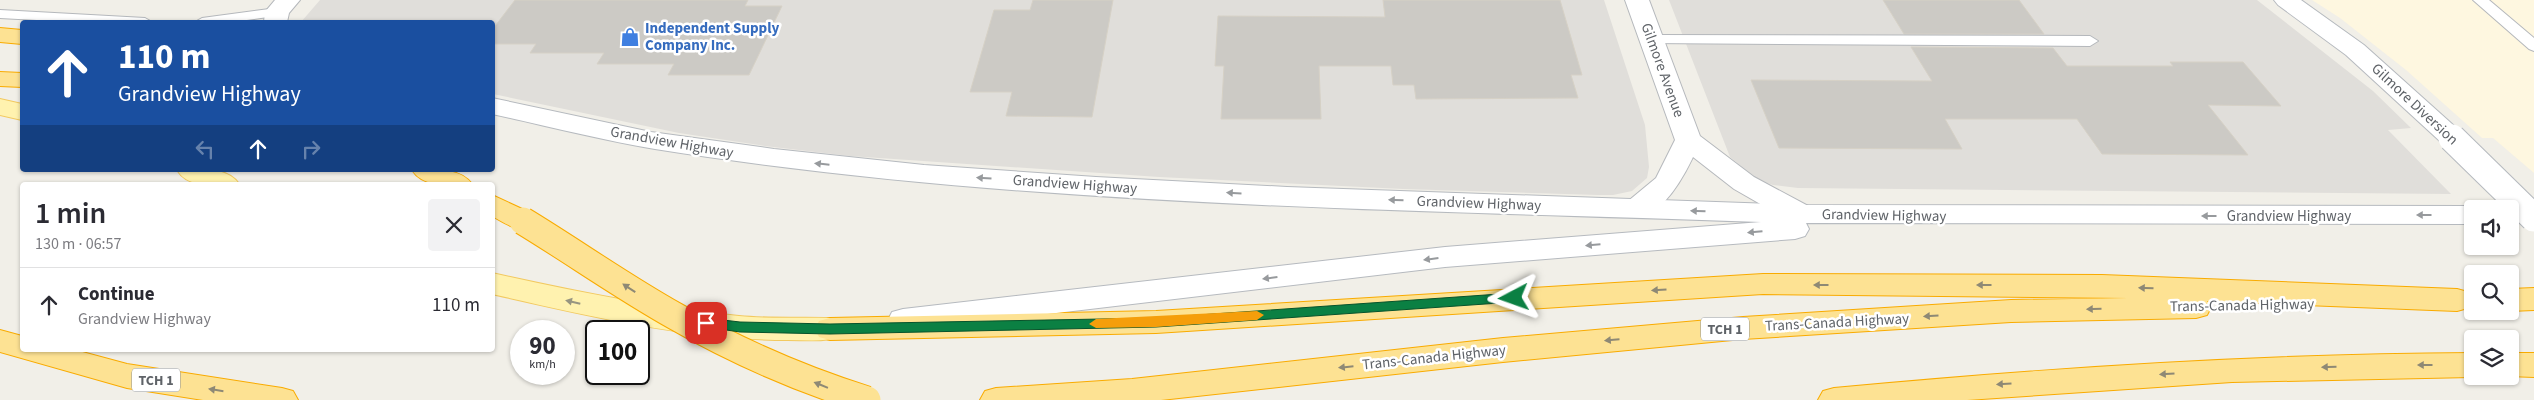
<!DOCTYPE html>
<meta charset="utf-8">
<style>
body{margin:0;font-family:"Source Sans 3",sans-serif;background:#f2f2f3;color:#2b2b33;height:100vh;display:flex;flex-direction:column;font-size:19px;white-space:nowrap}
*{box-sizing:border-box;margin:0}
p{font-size:16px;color:#7c7c81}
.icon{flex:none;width:28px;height:28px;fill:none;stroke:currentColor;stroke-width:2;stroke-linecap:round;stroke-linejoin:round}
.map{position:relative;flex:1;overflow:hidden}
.sheet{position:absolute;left:20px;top:182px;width:475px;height:170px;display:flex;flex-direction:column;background:#fff;border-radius:5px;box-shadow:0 1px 4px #0004}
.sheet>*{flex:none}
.guide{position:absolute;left:20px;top:20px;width:475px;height:152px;border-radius:5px;box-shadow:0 1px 4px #0004;background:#1a4fa0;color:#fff;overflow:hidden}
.buttons{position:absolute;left:2464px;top:200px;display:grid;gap:10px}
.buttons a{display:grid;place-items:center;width:55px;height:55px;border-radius:5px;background:#fff;box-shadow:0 1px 4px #0004;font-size:25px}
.speed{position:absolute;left:510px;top:320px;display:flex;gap:10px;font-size:25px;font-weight:700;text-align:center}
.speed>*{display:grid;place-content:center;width:65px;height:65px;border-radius:50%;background:#fff;box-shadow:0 1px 4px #0004;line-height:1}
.speed small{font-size:12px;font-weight:400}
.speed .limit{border:2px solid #111;border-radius:8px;background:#fff;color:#111}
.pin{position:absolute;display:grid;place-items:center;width:42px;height:42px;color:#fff;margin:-21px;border-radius:10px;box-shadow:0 2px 8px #0006}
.me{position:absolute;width:55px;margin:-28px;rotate:266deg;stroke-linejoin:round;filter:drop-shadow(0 0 4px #0008)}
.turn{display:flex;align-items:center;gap:18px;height:105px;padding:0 15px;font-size:22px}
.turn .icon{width:65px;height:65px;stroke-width:2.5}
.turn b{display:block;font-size:35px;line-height:42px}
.lanes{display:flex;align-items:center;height:48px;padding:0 15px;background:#0003;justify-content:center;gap:25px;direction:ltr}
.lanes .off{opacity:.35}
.round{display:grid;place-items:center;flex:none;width:52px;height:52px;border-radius:5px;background:#f2f2f3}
.headline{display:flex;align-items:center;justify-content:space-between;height:85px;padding:0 15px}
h1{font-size:30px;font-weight:600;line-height:38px}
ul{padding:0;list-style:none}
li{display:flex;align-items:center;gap:15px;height:75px;padding:0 15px;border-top:1px solid #e1e1e2}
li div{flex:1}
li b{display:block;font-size:19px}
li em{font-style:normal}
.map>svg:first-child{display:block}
.commercial{fill:#fef7e0}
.industrial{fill:#e0deda}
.building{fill:#cccac5;stroke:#d6d1c6}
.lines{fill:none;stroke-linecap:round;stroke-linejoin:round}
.service-casing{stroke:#b5b8bc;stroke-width:2}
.minor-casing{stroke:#b5b8bc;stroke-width:2}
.secondary-casing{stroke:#b6babf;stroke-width:2}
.primary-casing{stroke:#f2c960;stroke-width:2}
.motorway-casing{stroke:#f9ab00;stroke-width:2}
.service{fill:#fff;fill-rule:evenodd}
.minor{fill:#fff;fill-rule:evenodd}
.secondary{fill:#fff;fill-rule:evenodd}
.primary{fill:#fff2af;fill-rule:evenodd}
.motorway{fill:#fde293;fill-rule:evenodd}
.secondary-bridge-casing{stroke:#b6babf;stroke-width:29;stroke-linecap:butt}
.motorway-bridge-casing{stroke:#f9ab00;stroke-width:29;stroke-linecap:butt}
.secondary-bridge{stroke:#fff;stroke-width:27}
.motorway-bridge{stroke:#fde293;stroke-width:27}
.oneway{fill:#979a9d}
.oneway2{fill:#8e8975}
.oneway3{fill:#979581}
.route{fill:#0b8043;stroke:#07532c}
.slow{fill:#f59e0b}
.labels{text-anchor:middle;stroke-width:5;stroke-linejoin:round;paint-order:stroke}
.shield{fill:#fff;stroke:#8f9295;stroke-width:1}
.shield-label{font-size:14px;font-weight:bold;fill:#5f6368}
.shop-label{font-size:15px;font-weight:bold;fill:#366cbe;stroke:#fff;text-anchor:start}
.street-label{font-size:15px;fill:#5f6368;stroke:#fff}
</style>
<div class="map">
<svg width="2534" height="400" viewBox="0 0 2534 400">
<rect width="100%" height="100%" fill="#f1efe8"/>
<path class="commercial" d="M2312,0h222v173l-41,-35h-11l-76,-68 -66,-52z"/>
<path class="industrial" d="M320,0h1284l41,125 4,42 -2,11 -15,13 -19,4h-15l-195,-6 -244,-12 -309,-21 -85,-10 -86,-13 -186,-39 -1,-72h-191z
M1669,0h588l116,91 38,37 -23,2 63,64 -653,-6 -25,-3 -15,-5 -28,-23z"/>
<path class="building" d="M515,0h233l-3,6h37l-33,69h-81l6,-11h-77l7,-11h-74l6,-9h-44v-14z
M1033,0h80l-21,117 -86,-1 6,-24h-42l24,-82h36z
M1383,0h177l22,75h-11l7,23 -162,1 -2,-14h-21l-2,-19h-72l2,53h-100l3,-53h-9l3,-50 167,1z
M1883,0h136l25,34h-140z
M1911,47l142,1 14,18h106l-3,-4h73l38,44 -73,-1 40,50 -146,-1 -25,-35h-132l17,30 -183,-1 -28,-68 181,1z"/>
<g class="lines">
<g class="service-casing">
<path id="service" d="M2473,0h16l45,38v13l-5,-2z
M277,8l5,1 2,3 -2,3 -50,7h-37l7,-4z
M0,10l145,8 7,4h-79l-73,-4z
M1652,35l438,1 8,5 -8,5 -443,-3 -3,-3 3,-3z"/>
</g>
<g class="minor-casing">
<path id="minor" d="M275,0h25l-11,13 -2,9h-23l1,-10z
M1625,0h24l51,136 54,41 56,30 4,7 -4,7 -10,2 -10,-2 -56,-32 -41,-32c-11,23 -35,67 -66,59l-4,-7 4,-7 29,-24 19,-38z"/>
</g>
<g class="secondary-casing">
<path id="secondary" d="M2274,0h27l63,45 97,87 4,6 -4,6 -9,2 -9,-2 -97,-89 -68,-50z
M492,98l159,34 123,17 150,16 172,12 191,10 513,18 672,1 10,3h-10v15l-666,-1 3,6 -4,7 -10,3 -350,28 -542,64 -11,-3 -4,-8 4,-8 11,-3 542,-62 316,-25c-368,-13 -741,-15 -1106,-73 -54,-9 -108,-23 -163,-35z"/>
</g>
<g class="primary-casing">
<path id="primary" d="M0,99l22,5v16l-22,-5z
M177,170c20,0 50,-5 63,15 -21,0 -51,5 -63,-15z
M492,273c82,18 164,35 247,43 30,3 61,1 91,2l11,3 4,8 -4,8c-17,5 -35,3 -53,3 -99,0 -199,-24 -296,-46z"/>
</g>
<g class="motorway-casing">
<path id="motorway" d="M0,28l22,2v14l-22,-2z
M0,72l22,1v14l-22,-1z
M412,170c20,0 48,-4 61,15 -20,0 -49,4 -61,-15z
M492,195l41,19 4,7 -4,7c-16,4 -27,-4 -41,-12z
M1763,274l339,1 355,14 11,3 4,8 -4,8 -11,3 -250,-10 4,6 -4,8 -11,3 -185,4 -268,17 -240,23 -342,38h-181l5,-9 11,-3 136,-9 371,-41 240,-21 268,-17 117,-2 -365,-4 -607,39 -326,7 -11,-3 -4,-8 4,-8 11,-3 326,-7z
M2534,288v22l-24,1v-22z
M0,330l22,6v14h53l52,14 155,24 11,3 5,9h-95l-76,-12 -127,-36z
M2472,353l2,23 -2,1 -240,5 -265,18h-149l5,-9 11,-3c212,-20 425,-34 638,-35z
M2510,353h24v24l-26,-1h2z"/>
</g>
<use href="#service" class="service"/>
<use href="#minor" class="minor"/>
<use href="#secondary" class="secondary"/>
<use href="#primary" class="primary"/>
<use href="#motorway" class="motorway"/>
<g class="secondary-bridge-casing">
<path id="secondary-bridge" d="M2452,138l82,80"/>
</g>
<g class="motorway-bridge-casing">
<path id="motorway-bridge" d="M523,221c51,31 100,66 152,95 61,35 125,63 192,84"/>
</g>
<use href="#secondary-bridge" class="secondary-bridge"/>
<use href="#motorway-bridge" class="motorway-bridge"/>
</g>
<defs><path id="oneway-solid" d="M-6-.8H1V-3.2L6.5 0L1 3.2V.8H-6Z" transform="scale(1.25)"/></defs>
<g class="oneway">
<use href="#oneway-solid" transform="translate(822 164) rotate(-174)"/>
<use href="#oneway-solid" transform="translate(984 178) rotate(-176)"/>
<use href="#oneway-solid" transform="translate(1234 193) rotate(-177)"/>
<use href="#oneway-solid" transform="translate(1396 200) rotate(-178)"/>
<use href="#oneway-solid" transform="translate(1698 211) rotate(-178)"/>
<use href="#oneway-solid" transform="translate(2424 215) rotate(180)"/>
<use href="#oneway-solid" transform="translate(2209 216) rotate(180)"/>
<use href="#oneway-solid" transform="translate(1755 232) rotate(175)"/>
<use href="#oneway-solid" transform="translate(1593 245) rotate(175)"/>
<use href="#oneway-solid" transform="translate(1431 259) rotate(173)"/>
<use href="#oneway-solid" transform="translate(1270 278) rotate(173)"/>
</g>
<g class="oneway2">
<use href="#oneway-solid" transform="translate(1821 285) rotate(-180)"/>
<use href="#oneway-solid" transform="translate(1984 285) rotate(-180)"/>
<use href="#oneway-solid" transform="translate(629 288) rotate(-147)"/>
<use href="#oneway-solid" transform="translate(2146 288) rotate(-178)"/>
<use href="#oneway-solid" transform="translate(1659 290) rotate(177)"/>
<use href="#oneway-solid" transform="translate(2094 309) rotate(179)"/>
<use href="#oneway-solid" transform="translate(1931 316) rotate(177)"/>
<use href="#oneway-solid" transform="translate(1612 340) rotate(175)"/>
<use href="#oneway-solid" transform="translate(2425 365) rotate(-180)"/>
<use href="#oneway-solid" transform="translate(1346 367) rotate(174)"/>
<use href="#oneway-solid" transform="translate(2329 367) rotate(178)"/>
<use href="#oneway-solid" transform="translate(2167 374) rotate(177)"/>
<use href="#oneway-solid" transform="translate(2004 384) rotate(177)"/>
<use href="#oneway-solid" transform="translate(821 385) rotate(-158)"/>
<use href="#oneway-solid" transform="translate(216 390) rotate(-171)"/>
</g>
<use class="oneway3" href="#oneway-solid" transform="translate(573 302) rotate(-167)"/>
<path class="route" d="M1514,293l7,5 -7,4 -358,25 -326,7 -90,-2 -34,-5 -6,-4 6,-5 34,4 90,2 326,-6z"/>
<path class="slow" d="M1257,311l7,4 -7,5 -101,7 -60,1 -7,-4 7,-5z"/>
<defs>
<g id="shop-bare" transform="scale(1.5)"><path d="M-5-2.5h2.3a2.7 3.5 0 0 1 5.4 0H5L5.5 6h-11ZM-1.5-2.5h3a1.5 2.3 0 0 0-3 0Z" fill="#3f7fe0" stroke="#fff" stroke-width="2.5" paint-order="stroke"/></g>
</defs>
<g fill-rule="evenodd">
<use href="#shop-bare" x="630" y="37"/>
</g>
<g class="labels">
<g class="shield">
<rect x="1701" y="317.5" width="48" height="23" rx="4"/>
<rect x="132" y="368.5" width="48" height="23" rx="4"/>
</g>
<g class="shield-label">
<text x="1725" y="334">TCH 1</text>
<text x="156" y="385">TCH 1</text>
</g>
<g class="shop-label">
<text x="645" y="33">Independent Supply<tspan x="645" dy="17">Company Inc.</tspan></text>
</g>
<g class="street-label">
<text transform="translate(1663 70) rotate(70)" y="5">Gilmore Avenue</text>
<text transform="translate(2415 104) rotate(43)" y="5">Gilmore Diversion</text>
<text transform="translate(672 142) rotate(10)" y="5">Grandview Highway</text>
<text transform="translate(1075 184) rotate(4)" y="5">Grandview Highway</text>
<text transform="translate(1479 203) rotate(2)" y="5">Grandview Highway</text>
<text transform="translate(1884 215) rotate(1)" y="5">Grandview Highway</text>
<text x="2289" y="221">Grandview Highway</text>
<text transform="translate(2242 305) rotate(-1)" y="5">Trans-Canada Highway</text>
<text transform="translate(1837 322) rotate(-3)" y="5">Trans-Canada Highway</text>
<text transform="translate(1434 357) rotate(-6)" y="5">Trans-Canada Highway</text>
</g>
</g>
</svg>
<div class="buttons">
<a><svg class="icon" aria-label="sound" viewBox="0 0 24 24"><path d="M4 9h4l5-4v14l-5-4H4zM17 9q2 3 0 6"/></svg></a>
<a><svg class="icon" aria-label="search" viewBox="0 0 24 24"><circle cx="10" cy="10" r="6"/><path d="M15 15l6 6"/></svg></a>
<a><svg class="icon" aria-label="layers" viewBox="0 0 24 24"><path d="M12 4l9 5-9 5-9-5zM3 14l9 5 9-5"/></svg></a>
</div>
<div class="speed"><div>90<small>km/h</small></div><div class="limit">100</div></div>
<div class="pin" style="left:706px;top:323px;background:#d93025"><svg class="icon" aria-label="arrive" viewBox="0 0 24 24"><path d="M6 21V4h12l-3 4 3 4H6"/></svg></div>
<svg class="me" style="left:1514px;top:298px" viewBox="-20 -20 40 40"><path d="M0-17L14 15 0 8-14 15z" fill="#0b8043" stroke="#fff" stroke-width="4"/></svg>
<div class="guide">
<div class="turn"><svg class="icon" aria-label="ahead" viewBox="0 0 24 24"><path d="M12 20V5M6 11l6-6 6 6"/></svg><div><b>110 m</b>Grandview Highway</div></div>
<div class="lanes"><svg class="icon off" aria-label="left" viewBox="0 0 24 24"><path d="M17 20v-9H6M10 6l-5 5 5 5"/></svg><svg class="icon" aria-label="ahead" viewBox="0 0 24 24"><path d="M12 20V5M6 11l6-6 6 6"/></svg><svg class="icon off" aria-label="right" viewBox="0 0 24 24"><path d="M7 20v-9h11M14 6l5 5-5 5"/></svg></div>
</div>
<section class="sheet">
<div class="headline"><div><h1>1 min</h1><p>130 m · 06:57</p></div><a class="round"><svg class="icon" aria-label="close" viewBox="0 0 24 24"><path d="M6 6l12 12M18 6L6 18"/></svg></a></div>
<ul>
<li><svg class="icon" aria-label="ahead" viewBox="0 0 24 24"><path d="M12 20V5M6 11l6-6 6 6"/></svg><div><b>Continue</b><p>Grandview Highway</p></div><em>110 m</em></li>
</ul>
</section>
</div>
